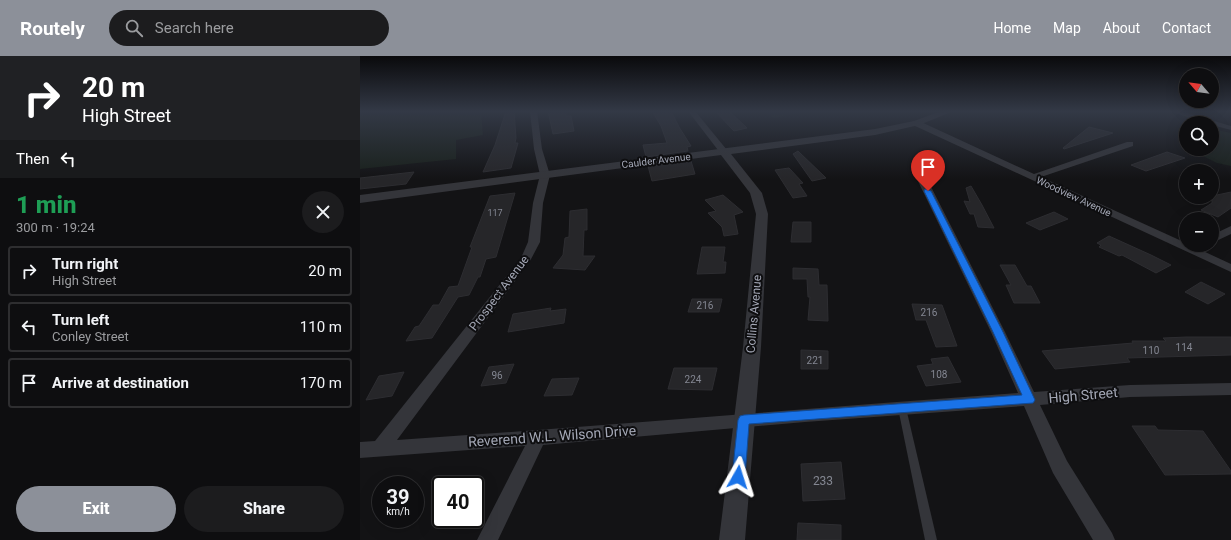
<!DOCTYPE html>
<meta charset="utf-8">
<style>
body{margin:0;font-family:Roboto,sans-serif;background:#1c1c1e;color:#f1f3f6;height:100vh;display:flex;flex-direction:column;font-size:15px;white-space:nowrap}
*{box-sizing:border-box;margin:0}
p{font-size:13px;color:#9b9c9f}
.icon{flex:none;width:22px;height:22px;fill:none;stroke:currentColor;stroke-width:2;stroke-linecap:round;stroke-linejoin:round}
.map{position:relative;flex:1;overflow:hidden}
.sheet{display:flex;flex-direction:column;background:#0e0e10;width:360px}
.sheet>*{flex:none}
.banner{background:#202124;color:#fff;overflow:hidden}
.needle{width:26px;rotate:298deg}
.buttons{position:absolute;left:819px;top:12px;display:grid;gap:8px}
.buttons a{display:grid;place-items:center;width:40px;height:40px;border-radius:50%;background:#0e0e10;box-shadow:0 4px 16px #0002,0 0 0 1px #2e2e30;font-size:20px}
.speed{position:absolute;left:12px;top:420px;display:flex;gap:8px;font-size:20px;font-weight:700;text-align:center}
.speed>*{display:grid;place-content:center;width:52px;height:52px;border-radius:50%;background:#0e0e10;box-shadow:0 4px 16px #0002,0 0 0 1px #2e2e30;line-height:1}
.speed small{font-size:10px;font-weight:400}
.speed .limit{border:2px solid #111;border-radius:6px;background:#fff;color:#111}
.pin{position:absolute;display:grid;place-items:center;width:34px;height:34px;color:#fff;margin:-41px -17px;border-radius:50% 50% 50% 0;rotate:-45deg;box-shadow:0 0 4px #0007}
.pin .icon{rotate:45deg}
.me{position:absolute;width:44px;margin:-22px;rotate:6deg;stroke-linejoin:round;filter:drop-shadow(0 0 3px #0008)}
.turn{display:flex;align-items:center;gap:14px;height:84px;padding:0 16px;font-size:18px}
.turn .icon{width:52px;height:52px;stroke-width:2.5}
.turn b{display:block;font-size:28px;line-height:34px}
.then{display:flex;align-items:center;height:38px;padding:0 16px;background:#0003;gap:8px;font-size:15px}
.round{display:grid;place-items:center;flex:none;width:42px;height:42px;border-radius:21px;background:#1c1c1e}
.summary{display:flex;align-items:center;justify-content:space-between;height:68px;padding:0 16px}
h1{font-size:24px;font-weight:800;line-height:30px;color:#1e9e55}
.cta{display:flex;gap:8px;margin-top:auto;padding:8px 16px}
.cta a{flex:1;height:46px;border-radius:24px;background:#8c9099;color:#fff;font-size:16px;font-weight:800;line-height:46px;text-align:center}
.cta a+a{background:#1c1c1e;color:#f1f3f6}
ul{padding:0;list-style:none}
li{display:flex;align-items:center;gap:12px;height:50px;margin:0 8px 6px;padding:0 8px;border:2px solid #2e2e30;border-radius:4px}
li div{flex:1}
li b{display:block;font-size:15px}
li em{font-style:normal}
header{display:flex;align-items:center;gap:24px;box-sizing:border-box;height:56px;padding:0 20px;background:#8c9099;color:#fff}
header strong{font-size:19px}
nav{display:flex;gap:22px;margin-inline-start:auto;font-size:14px}
.search{width:280px;height:36px;background:#1c1c1e;display:flex;align-items:center;gap:10px;box-sizing:border-box;padding:0 14px;border-radius:22px;color:#9b9c9f;font-size:15px}
main{display:flex;flex:1;min-height:0}
.map>svg:first-child{display:block}
.green{fill:#19201b}
.building{fill:#262629;stroke:#2d2d31}
.lines{fill:none;stroke-linecap:round;stroke-linejoin:round}
.service{fill:#34353a;fill-rule:evenodd}
.minor{fill:#34353a;fill-rule:evenodd}
.tertiary{fill:#34353a;fill-rule:evenodd}
.route{fill:#1a73e8;stroke:#114b97}
.labels{text-anchor:middle;stroke-width:4;stroke-linejoin:round;paint-order:stroke}
.far-number-label{font-size:9px;fill:#848792}
.far-street-label{font-size:10px;fill:#a4a8b6;stroke:#0e0e10}
.number-label{font-size:10px;fill:#848792}
.street-label{font-size:12px;fill:#a4a8b6;stroke:#0e0e10}
.near-number-label{font-size:12px;fill:#848792}
.near-street-label{font-size:14px;fill:#a4a8b6;stroke:#0e0e10}
</style>
<header>
<strong>Routely</strong>
<div class="search"><svg class="icon" aria-label="search" viewBox="0 0 24 24"><circle cx="10" cy="10" r="6"/><path d="M15 15l6 6"/></svg>Search here</div>
<nav><a>Home</a><a>Map</a><a>About</a><a>Contact</a></nav>
</header>
<main>
<section class="sheet">
<div class="banner">
<div class="turn"><svg class="icon" aria-label="right" viewBox="0 0 24 24"><path d="M7 20v-9h11M14 6l5 5-5 5"/></svg><div><b>20 m</b>High Street</div></div>
<div class="then">Then<svg class="icon" aria-label="left" viewBox="0 0 24 24"><path d="M17 20v-9H6M10 6l-5 5 5 5"/></svg></div>
</div>
<div class="summary"><div><h1>1 min</h1><p>300 m · 19:24</p></div><a class="round"><svg class="icon" aria-label="close" viewBox="0 0 24 24"><path d="M6 6l12 12M18 6L6 18"/></svg></a></div>
<ul>
<li><svg class="icon" aria-label="right" viewBox="0 0 24 24"><path d="M7 20v-9h11M14 6l5 5-5 5"/></svg><div><b>Turn right</b><p>High Street</p></div><em>20 m</em></li>
<li><svg class="icon" aria-label="left" viewBox="0 0 24 24"><path d="M17 20v-9H6M10 6l-5 5 5 5"/></svg><div><b>Turn left</b><p>Conley Street</p></div><em>110 m</em></li>
<li><svg class="icon" aria-label="arrive" viewBox="0 0 24 24"><path d="M6 21V4h12l-3 4 3 4H6"/></svg><div><b>Arrive at destination</b></div><em>170 m</em></li>
</ul>
<div class="cta"><a>Exit</a><a>Share</a></div>
</section>
<div class="map">
<svg width="871" height="484" viewBox="0 0 871 484">
<rect width="100%" height="100%" fill="#131315"/>
<path class="green" d="M0,55h121l2,24 -27,5v19l-96,10z
M402,55h49l-37,7z
M852,73l19,4v33l-14,-3 -28,-14h23z"/>
<path class="building" d="M146,55h8l2,27 -1,5h3l-7,25 -28,4 12,-27z
M188,55h18v5h5l3,15 -21,3z
M292,55h19l8,16 12,19 -4,1 1,4 -42,6 -3,-12 24,-2 -6,-17z
M355,55h14l18,17 -13,3z
M729,71l24,6 -49,16 -1,-1z
M438,95l28,27 -14,3 -19,-27z
M807,96l18,6 -39,13 -15,-6z
M331,105l4,13 -43,7 -4,-15z
M429,112l14,15 -4,1 8,12 -14,2 -18,-28z
M54,116l-8,12 -46,5v-11z
M611,130l11,19 12,23 -16,-1 -4,-13h-4l-6,-13 6,1 -4,-14z
M871,136v16l-13,9 -17,-7 11,-7v-7z
M155,137l-19,64 -10,2 -6,18h-2l-9,18 -11,2 -26,41 -26,3 9,-14 4,-1 14,-21h6l10,-18 9,-1 14,-39h-2l20,-51z
M363,139l20,17 -9,3 4,19 -14,2 -2,-9 -14,-14 8,-2 -11,-11z
M227,153v21h-3l-1,26h12l-10,14 -32,-2 10,-13 2,-17 4,-1 1,-26z
M694,156l14,7 -28,11 -14,-7z
M433,166h18v20h-20z
M749,180l42,19 20,10 -15,8 -34,-18 -3,1 -20,-9 2,-2 -4,-2z
M342,191h23l-2,15h3l-1,11 -28,1z
M640,209h15l12,21h4l9,17h-26l-8,-18h5z
M433,212l25,1 1,16h8l1,36 -20,-1 2,-23h-2l-1,-18h-14z
M841,226l24,12 -17,10 -23,-12z
M332,243h30l-3,13h-31z
M552,248l30,1 15,41 -21,1 -10,-27h-10z
M191,252l-1,3 16,-2 -2,14 -56,9 5,-18z
M827,281h44v18l-104,3 3,4 -75,7 -13,-18 91,-8 -1,-2h34l-3,-3z
M441,294l27,1v18h-27z
M588,301l13,25 -35,4 -9,-20 16,-2 -2,-5z
M154,308l-8,19 -25,3 8,-19z
M314,312h43l-5,22 -44,-1z
M44,316l-12,24 -26,4 13,-24z
M219,322l-7,17 -28,1 8,-17z
M772,370h23l3,4 45,1 28,40v3l-66,1z
M481,406l4,37 -42,2 -2,-37z
M438,467l43,2v15h-44z"/>
<g class="lines">
<path class="service" d="M542,348l3,1 1,3 31,132h-12l-27,-132 1,-3z"/>
<path class="minor" d="M170,55h7l5,38 8,26 -7,28 -3,39 -10,19 -133,179c207,-14 414,-32 621,-47l-27,-61 -75,-155 5,-3 5,3 79,155 29,60 96,-7 101,-2v12l-101,2 -90,8 27,56 45,72 3,7h-22l-40,-67 -29,-67 -219,16 -262,23 -45,95h-21l48,-94 -165,12v-16l15,-1 146,-183 7,-16 5,-39 7,-28 -6,-26z
M328,55h7l32,39 1,2 -1,2h-6z
M809,55h11l51,15v4l-19,-5v-2h-6z
M553,65h6l115,53 93,-32h6v4l-92,31 145,66v2h4l41,19v8l-318,-147z
M871,170v8l-19,9v-8z"/>
<path class="tertiary" d="M581,55h13l-35,14 -44,10 -144,19 31,39 6,21 -7,133 -16,193h-26l24,-193 13,-133 -6,-21 -29,-38 -361,48v-8l515,-66 39,-8z"/>
</g>
<linearGradient id="sky" x2="0" y2="1"><stop stop-color="#0a0a0c"/><stop offset="0.45" stop-color="#333946"/><stop offset="1" stop-color="#333946" stop-opacity="0"/></linearGradient>
<rect width="871" height="123" fill="url(#sky)"/>
<path class="route" d="M565,133l6,2 72,141 32,68 -2,3 -284,21 -4,53 -2,4 -5,2 -4,-2 -2,-4 6,-57 2,-4 4,-1 278,-20 -29,-63 -69,-141z"/>
<g class="labels">
<g class="far-number-label">
<text x="135" y="160">117</text>
</g>
<g class="far-street-label">
<text transform="translate(296 104) rotate(-7)" y="4">Caulder Avenue</text>
<text transform="translate(714 140) rotate(25)" y="4">Woodview Avenue</text>
</g>
<g class="number-label">
<text x="345" y="253">216</text>
<text x="569" y="260">216</text>
<text x="824" y="295">114</text>
<text x="791" y="298">110</text>
<text x="455" y="308">221</text>
<text x="579" y="322">108</text>
<text x="137" y="323">96</text>
<text x="333" y="327">224</text>
</g>
<g class="street-label">
<text transform="translate(139 237) rotate(-53)" y="4">Prospect Avenue</text>
<text transform="translate(394 258) rotate(-85)" y="4">Collins Avenue</text>
</g>
<g class="near-number-label">
<text x="463" y="429">233</text>
</g>
<g class="near-street-label">
<text transform="translate(723 339) rotate(-5)" y="5">High Street</text>
<text transform="translate(192 380) rotate(-4)" y="5">Reverend W.L. Wilson Drive</text>
</g>
</g>
</svg>
<div class="buttons">
<a><svg class="needle" viewBox="-14 -14 28 28"><path d="M0-13l5 13h-10z" fill="#e53935"/><path d="M0 13l5-13h-10z" fill="#9b9c9f"/></svg></a>
<a><svg class="icon" aria-label="search" viewBox="0 0 24 24"><circle cx="10" cy="10" r="6"/><path d="M15 15l6 6"/></svg></a>
<a>+</a>
<a>−</a>
</div>
<div class="speed"><div>39<small>km/h</small></div><div class="limit">40</div></div>
<div class="pin" style="left:568px;top:135px;background:#d93025"><svg class="icon" aria-label="arrive" viewBox="0 0 24 24"><path d="M6 21V4h12l-3 4 3 4H6"/></svg></div>
<svg class="me" style="left:378px;top:421px" viewBox="-20 -20 40 40"><path d="M0-17L14 15 0 8-14 15z" fill="#1a73e8" stroke="#fff" stroke-width="4"/></svg>
</div>
</main>
